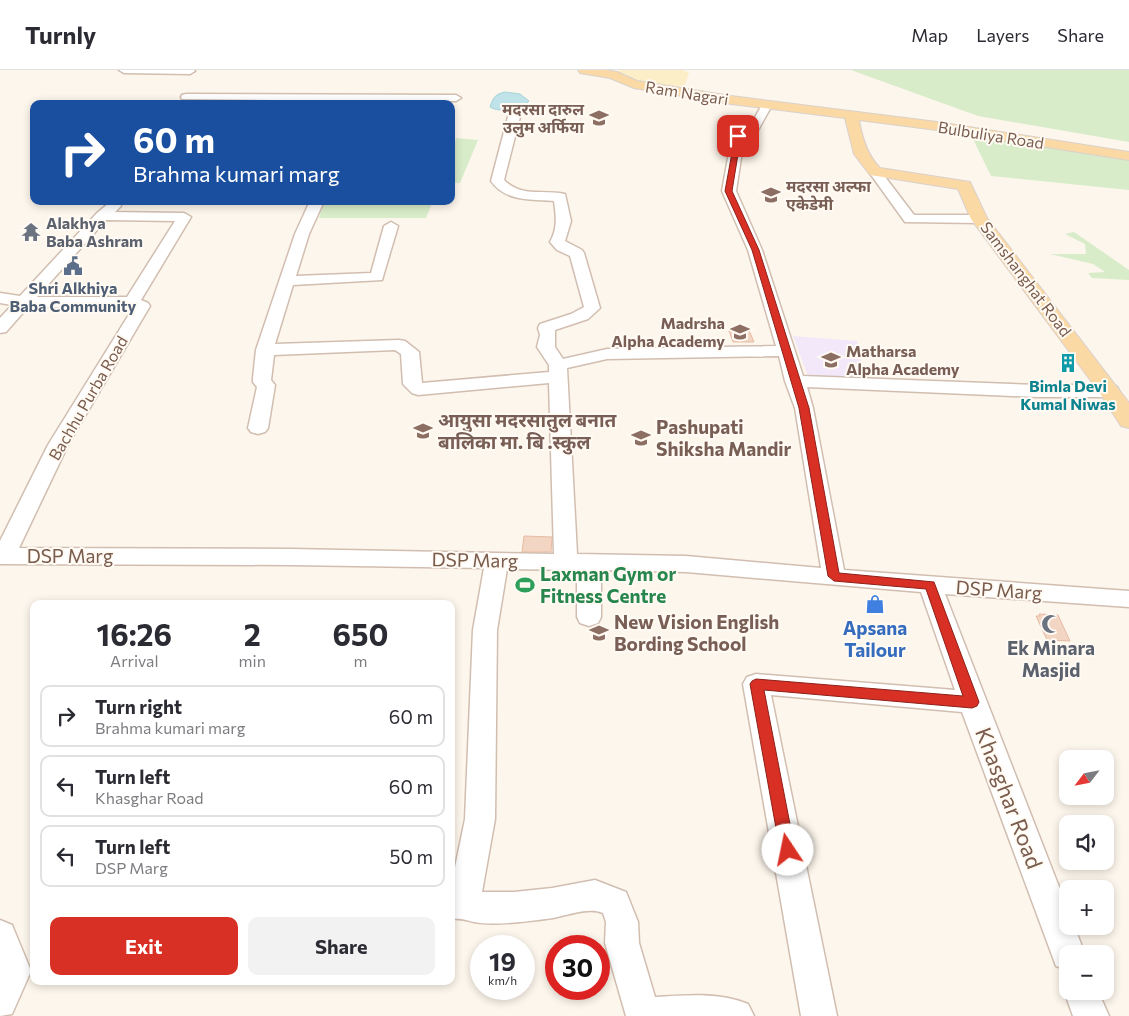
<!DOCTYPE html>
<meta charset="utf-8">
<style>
body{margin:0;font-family:Commissioner,"Noto Sans Devanagari",sans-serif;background:#f2f2f3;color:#2b2b33;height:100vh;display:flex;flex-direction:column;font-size:19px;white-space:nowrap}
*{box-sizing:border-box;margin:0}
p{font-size:16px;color:#7c7c81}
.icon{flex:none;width:28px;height:28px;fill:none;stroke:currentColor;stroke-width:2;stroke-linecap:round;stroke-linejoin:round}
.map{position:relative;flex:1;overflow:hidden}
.panel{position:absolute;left:30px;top:530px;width:425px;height:385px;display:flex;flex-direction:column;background:#fff;border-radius:10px;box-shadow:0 2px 8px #0003}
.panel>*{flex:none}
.top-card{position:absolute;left:30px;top:30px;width:425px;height:105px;border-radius:10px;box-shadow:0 2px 8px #0003;background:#1a4fa0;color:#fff;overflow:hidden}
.needle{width:32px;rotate:238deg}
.tools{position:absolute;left:1059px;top:680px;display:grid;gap:10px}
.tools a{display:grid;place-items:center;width:55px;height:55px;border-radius:10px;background:#fff;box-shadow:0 2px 8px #0003;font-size:25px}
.speed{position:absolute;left:470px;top:865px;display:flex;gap:10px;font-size:25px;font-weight:700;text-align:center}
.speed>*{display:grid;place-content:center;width:65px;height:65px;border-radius:50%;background:#fff;box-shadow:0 2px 8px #0003;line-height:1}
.speed small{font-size:12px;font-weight:400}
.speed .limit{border:8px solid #d22;background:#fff;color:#111}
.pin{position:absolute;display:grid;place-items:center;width:42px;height:42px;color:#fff;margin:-21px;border-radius:10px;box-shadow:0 2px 8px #0006}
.me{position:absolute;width:55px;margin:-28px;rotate:349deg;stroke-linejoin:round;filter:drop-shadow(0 0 4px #0008)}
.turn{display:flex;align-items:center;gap:18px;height:105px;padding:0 20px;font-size:22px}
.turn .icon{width:65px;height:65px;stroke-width:2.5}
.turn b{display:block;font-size:35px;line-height:42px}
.eta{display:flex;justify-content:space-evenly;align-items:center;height:85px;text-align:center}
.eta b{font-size:30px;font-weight:700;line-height:35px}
.button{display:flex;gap:10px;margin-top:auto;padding:10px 20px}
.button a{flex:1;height:58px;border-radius:10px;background:#d93025;color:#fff;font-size:20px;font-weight:700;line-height:58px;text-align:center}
.button a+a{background:#f2f2f3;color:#2b2b33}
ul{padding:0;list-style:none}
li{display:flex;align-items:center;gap:15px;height:62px;margin:0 10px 8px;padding:0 10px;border:2px solid #e1e1e2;border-radius:10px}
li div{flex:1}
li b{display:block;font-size:19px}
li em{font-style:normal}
header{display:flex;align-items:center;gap:30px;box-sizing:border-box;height:70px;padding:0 25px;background:#fff;border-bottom:1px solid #e1e1e2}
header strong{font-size:24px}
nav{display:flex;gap:28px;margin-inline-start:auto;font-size:18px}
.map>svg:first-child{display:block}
.education{fill:#f3e8fa}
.green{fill:#d8ecc9}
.sand{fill:#fcefc7}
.water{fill:#bfe3e8;stroke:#a5d3da}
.building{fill:#f3d5c3;stroke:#e6bba3}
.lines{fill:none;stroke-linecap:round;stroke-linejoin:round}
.minor-casing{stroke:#d1beb0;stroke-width:3}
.major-casing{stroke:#dad1cd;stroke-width:2}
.minor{fill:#fff;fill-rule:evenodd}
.major{fill:#fbd9a5;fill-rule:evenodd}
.route{fill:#d93025;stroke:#8d1f18}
.labels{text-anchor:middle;stroke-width:4;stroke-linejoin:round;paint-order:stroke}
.far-street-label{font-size:16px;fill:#7a5c4d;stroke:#fffaf3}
.far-education-label{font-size:16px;font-weight:bold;fill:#785e54;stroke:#fffaf3;text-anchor:end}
.far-worship-label{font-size:16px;font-weight:bold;fill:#5b616d;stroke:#fffaf3;text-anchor:start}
.far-service-label{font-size:16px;font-weight:bold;fill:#4e5e75;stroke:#fffaf3}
.far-culture-label{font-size:16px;font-weight:bold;fill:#0d838f;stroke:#fffaf3}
.education-label{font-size:19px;font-weight:bold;fill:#785e54;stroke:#fffaf3;text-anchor:start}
.street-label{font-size:19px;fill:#7a5c4d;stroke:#fffaf3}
.leisure-label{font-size:19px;font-weight:bold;fill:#27864d;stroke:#fffaf3;text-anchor:start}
.shop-label{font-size:19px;font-weight:bold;fill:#366cbe;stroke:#fffaf3}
.worship-label{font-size:19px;font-weight:bold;fill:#5b616d;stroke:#fffaf3}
.near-street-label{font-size:22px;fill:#7a5c4d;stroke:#fffaf3}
</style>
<header>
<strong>Turnly</strong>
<nav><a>Map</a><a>Layers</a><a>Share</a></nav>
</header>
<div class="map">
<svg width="1129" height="946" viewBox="0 0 1129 946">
<rect width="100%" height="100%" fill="#fdf6ec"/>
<path class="education" d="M793,266l64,5 8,40 -56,-2z"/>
<path class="green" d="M851,0h278v72l-151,-26z
M971,65l158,24v31l-138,-14z
M456,68l22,2 -18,43h-9v-39l4,-1z
M324,131h109l-7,17h-107z
M1074,162l55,38v10l-37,-2 -4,-5 17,-1 -12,-8 -43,-10h36l-1,-10 -20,-10z"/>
<path class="sand" d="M619,0h64l6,3 -4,12 -16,3 -40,-6 -13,-9z"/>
<path class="water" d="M505,22l15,2 9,7c-8,9 -29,12 -39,6 3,-9 5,-13 15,-15z"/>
<path class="building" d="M728,258h20l6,14h-21z
M524,466l28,1 -1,15h-29z
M1039,544l19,1 12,26 -23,-1 -11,-24h4z"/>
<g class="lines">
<g class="minor-casing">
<path id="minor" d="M119,0h75l1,1 -5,3 -66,-1z
M186,24l270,1 5,3 -5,3 -173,-1 -4,4h-11l3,-4 -89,-1 -1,-2 1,-2z
M767,32l5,3 -15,27 -13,6 -8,53 26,59 41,126 234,9h73l7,2 2,4 -2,4 -7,2h-73l-230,-10 6,21 31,162 285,21v16l-184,-13 123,316v16h6l11,28h-17v16l-12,-4 -94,-254 -191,-17 66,321h-36l-58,-332 4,-7 9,-3 199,16 -34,-98 -235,-20 -85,-2v47l-3,6 -9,3 -9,-3 -3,-6v-47l-70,-1 -10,61 -2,189 -13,73h32l38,-4 43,-8 31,12 12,30 1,21 16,54c30,-2 65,-5 93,7l6,12h-128l-21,-73 1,-21 -3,-9c-15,-6 -34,2 -50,5 -21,3 -58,8 -79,4 -9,-2 -12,-4 -23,-3v-32l14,-68 8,-189 11,-62 -193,-3 -291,-1v-23l48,-96 85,-137 -105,-1 -22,25 -6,1v-15l12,-13 -12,-2v-10l20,3 77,-83 12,-10h10l2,3 -6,6 69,1 7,4 -50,83 7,3 2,3 -82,139 -49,103 272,1 263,5 -5,-171 -131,12 -6,-2 -9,-9 -2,-30 -6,-4 -121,5 -3,25 4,5 -7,43 -3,4 -7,2 -7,-2 -3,-4 9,-41 -4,-5v-4l3,-28 39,-116 15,-33h14l-15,33 -13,42 75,-3 13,-47 7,-4 7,4 -16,54 -89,5 -18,59 124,-4 6,1 14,11 3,31 127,-11v-7l-12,-18 3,-12 -2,-7 2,-4 31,-10 13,-7 -14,-51 -13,-6 -7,-8c8,-14 6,-26 4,-41 -24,-2 -48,1 -63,-20l18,-68 2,-2h8l2,2 -17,67c18,18 38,9 61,14l6,27 -6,20 17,9 2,3 16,55 -12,11 -33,11v17l8,12 44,-10 169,-3 -28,-96 -26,-59 10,-55 17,-8 14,-25zM106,150l69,1 -48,76h-90zM779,286l6,25 10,27 26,160 -135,-12 -109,-2 -10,-186 40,-9z
M875,98l4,1 35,46h65l7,4 -7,4 -74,-1 -36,-50z
M0,850l12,5 19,46 -19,43 -12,2z
M1068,912v9h30l11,25h-36l-9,-25z"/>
</g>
<g class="major-casing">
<path id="major" d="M578,0h27l12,2 20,9 94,15 206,26 192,30v8l-192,-30 -78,-10c3,18 8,35 21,48l90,14 17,36 142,185v25l-8,-2 -21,-33 -129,-174 -13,-30 -88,-14 -16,-21 -9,-36 -114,-14 -97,-16 -24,-10 -30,-5z"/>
</g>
<use href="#minor" class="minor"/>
<use href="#major" class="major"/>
</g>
<path class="route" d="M738,64l3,2 -9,55 27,59 50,158 30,165 95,9 45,120 -2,4 -5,2 -208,-18 31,160 -2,5 -5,2 -6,-2 -2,-5 -30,-166 2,-3 4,-2 207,17 -37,-107 -92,-8 -6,-5 -29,-168 -47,-158 -27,-59 10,-55z"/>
<defs>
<g id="school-bare" transform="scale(1.5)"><path d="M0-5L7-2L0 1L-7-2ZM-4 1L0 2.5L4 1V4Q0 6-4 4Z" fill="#8d6e63" stroke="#fffaf3" stroke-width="2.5" paint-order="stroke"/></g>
<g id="temple-bare" transform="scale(1.5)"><path d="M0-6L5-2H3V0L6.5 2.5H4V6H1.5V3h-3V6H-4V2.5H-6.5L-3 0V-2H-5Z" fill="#6b7280" stroke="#fffaf3" stroke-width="2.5" paint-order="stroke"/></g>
<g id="civic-bare" transform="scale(1.5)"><path d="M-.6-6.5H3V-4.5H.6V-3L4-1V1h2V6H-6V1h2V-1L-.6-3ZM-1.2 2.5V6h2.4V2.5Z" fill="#5c6f8a" stroke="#fffaf3" stroke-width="2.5" paint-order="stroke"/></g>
<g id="building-bare" transform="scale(1.5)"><path d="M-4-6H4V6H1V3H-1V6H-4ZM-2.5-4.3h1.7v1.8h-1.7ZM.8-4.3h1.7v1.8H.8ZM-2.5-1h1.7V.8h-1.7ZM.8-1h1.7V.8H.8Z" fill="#0f9aa8" stroke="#fffaf3" stroke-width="2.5" paint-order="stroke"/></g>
<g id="stadium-bare" transform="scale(1.5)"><path d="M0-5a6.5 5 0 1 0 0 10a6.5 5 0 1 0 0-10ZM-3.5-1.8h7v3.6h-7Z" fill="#2e9e5b" stroke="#fffaf3" stroke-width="2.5" paint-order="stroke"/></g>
<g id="shop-bare" transform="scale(1.5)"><path d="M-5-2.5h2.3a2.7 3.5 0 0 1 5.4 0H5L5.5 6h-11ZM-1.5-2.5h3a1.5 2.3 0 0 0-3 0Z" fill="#3f7fe0" stroke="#fffaf3" stroke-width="2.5" paint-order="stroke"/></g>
<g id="mosque-bare" transform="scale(1.5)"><path d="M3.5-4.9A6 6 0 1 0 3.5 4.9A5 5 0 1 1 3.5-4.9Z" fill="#6b7280" stroke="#fffaf3" stroke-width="2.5" paint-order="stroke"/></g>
</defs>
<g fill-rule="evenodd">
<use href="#school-bare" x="599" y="48"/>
<use href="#school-bare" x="771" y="125"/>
<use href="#temple-bare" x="31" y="162"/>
<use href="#civic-bare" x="73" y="196"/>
<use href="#school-bare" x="740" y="262"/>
<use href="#school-bare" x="831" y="290"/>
<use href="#building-bare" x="1068" y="293"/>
<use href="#school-bare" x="423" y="361"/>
<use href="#school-bare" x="641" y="368"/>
<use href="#stadium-bare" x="525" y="515"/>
<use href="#shop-bare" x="875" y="534"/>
<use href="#mosque-bare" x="1051" y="554"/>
<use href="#school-bare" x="599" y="563"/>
</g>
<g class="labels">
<g class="far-street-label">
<text transform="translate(687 23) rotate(9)" y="6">Ram Nagari</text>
<text transform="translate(991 65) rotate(9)" y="6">Bulbuliya Road</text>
<text transform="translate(1026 209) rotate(53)" y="6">Samshanghat Road</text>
<text transform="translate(88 328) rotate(-60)" y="6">Bachhu Purba Road</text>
</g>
<g class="far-education-label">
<text x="584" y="45">मदरसा दारुल<tspan x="584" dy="18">उलुम अर्फिया</tspan></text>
<text x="786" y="122" text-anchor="start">मदरसा अल्फा<tspan x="786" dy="18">एकेडेमी</tspan></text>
<text x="725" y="259">Madrsha<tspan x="725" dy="18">Alpha Academy</tspan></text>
<text x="846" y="287" text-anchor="start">Matharsa<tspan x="846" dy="18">Alpha Academy</tspan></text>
</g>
<g class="far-worship-label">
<text x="46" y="159">Alakhya<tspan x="46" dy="18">Baba Ashram</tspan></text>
</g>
<g class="far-service-label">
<text x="73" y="224">Shri Alkhiya<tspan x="73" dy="18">Baba Community</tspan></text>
</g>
<g class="far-culture-label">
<text x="1068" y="322">Bimla Devi<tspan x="1068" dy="18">Kumal Niwas</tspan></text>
</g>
<g class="education-label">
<text x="438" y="357">आयुसा मदरसातुल बनात<tspan x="438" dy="22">बालिका मा. बि .स्कुल</tspan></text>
<text x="656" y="364">Pashupati<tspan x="656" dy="22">Shiksha Mandir</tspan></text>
<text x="614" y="559">New Vision English<tspan x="614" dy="22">Bording School</tspan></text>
</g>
<g class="street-label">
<text x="70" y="493">DSP Marg</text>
<text transform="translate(475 490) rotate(1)" y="7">DSP Marg</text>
<text transform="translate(999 520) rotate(4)" y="7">DSP Marg</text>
</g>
<g class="leisure-label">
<text x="540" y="511">Laxman Gym or<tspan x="540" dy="22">Fitness Centre</tspan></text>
</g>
<g class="shop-label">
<text x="875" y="565">Apsana<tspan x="875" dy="22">Tailour</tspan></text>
</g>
<g class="worship-label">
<text x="1051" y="585">Ek Minara<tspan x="1051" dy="22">Masjid</tspan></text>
</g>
<g class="near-street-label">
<text transform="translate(1009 728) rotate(69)" y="8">Khasghar Road</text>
</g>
</g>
</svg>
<div class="tools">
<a><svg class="needle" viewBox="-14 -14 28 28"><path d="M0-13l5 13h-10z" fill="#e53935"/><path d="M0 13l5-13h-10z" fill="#7c7c81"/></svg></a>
<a><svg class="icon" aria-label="sound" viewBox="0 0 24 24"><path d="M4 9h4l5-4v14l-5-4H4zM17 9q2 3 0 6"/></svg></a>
<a>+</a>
<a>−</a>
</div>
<div class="speed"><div>19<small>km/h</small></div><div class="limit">30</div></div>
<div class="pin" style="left:738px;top:66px;background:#d93025"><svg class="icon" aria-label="arrive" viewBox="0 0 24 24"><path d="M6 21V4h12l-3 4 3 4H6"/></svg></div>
<svg class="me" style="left:788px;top:780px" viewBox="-20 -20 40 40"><circle r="19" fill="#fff"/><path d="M0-13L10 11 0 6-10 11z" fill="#d93025"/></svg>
<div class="top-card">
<div class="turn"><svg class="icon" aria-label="right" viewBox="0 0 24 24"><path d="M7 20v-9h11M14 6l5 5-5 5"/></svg><div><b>60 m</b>Brahma kumari marg</div></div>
</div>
<section class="panel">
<div class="eta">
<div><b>16:26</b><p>Arrival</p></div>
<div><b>2</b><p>min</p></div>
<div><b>650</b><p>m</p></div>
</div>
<ul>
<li><svg class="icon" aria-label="right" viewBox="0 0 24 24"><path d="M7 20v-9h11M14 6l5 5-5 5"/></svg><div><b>Turn right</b><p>Brahma kumari marg</p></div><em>60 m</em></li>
<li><svg class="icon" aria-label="left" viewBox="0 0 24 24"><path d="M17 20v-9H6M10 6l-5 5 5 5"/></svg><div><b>Turn left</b><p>Khasghar Road</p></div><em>60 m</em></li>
<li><svg class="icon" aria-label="left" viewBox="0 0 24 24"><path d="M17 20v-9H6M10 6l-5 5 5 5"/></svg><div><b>Turn left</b><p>DSP Marg</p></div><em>50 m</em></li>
</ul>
<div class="button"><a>Exit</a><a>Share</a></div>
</section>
</div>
